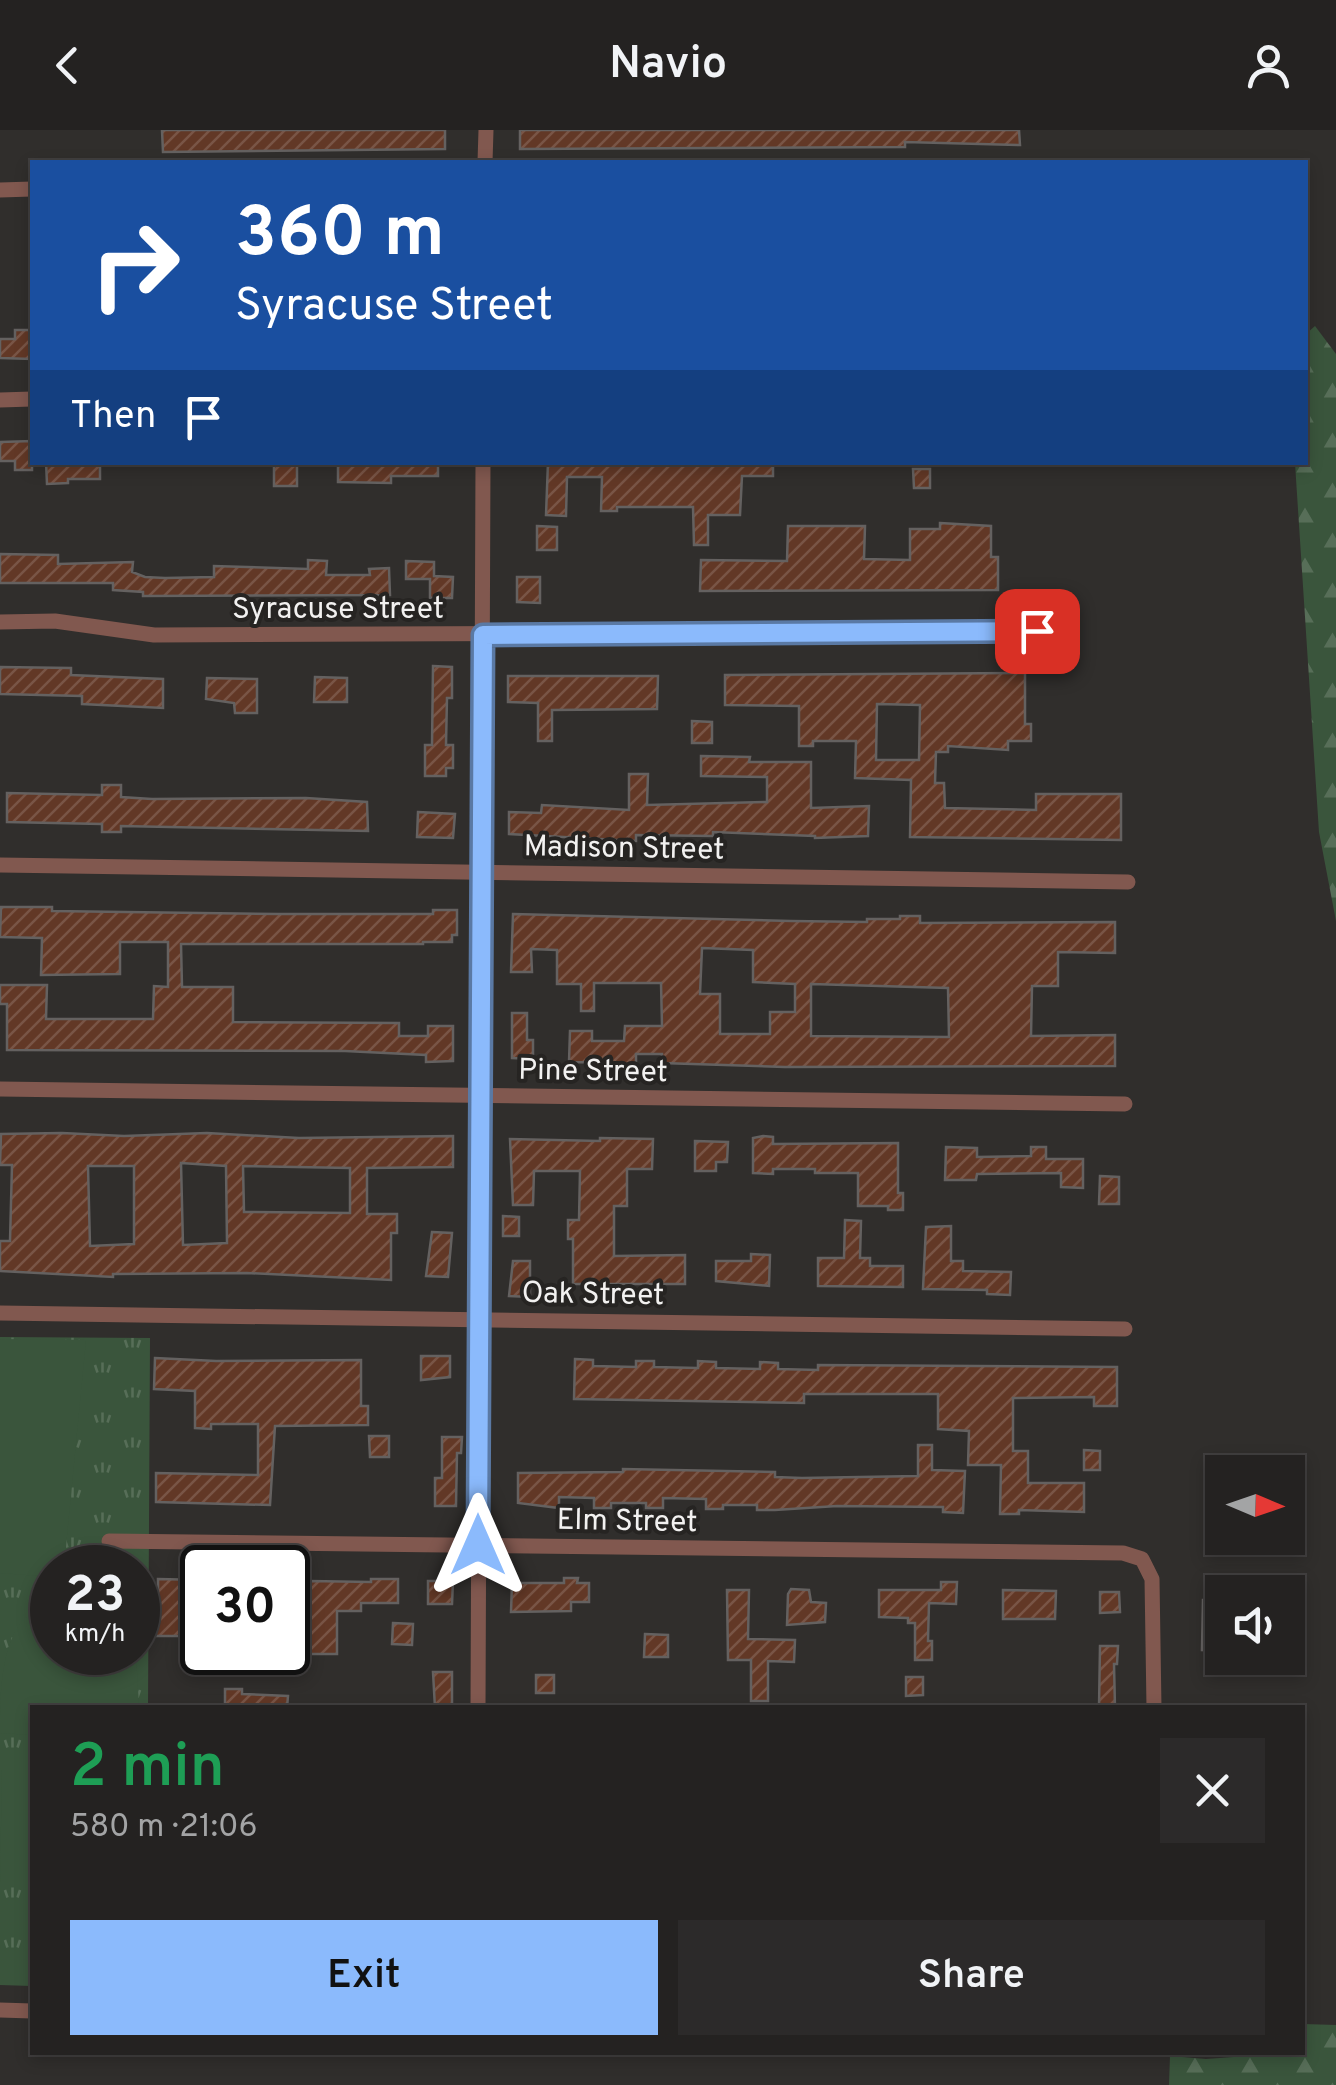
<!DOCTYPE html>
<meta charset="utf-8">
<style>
body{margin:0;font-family:Overpass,sans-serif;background:#2c2a2a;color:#f1f3f6;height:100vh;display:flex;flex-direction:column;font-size:38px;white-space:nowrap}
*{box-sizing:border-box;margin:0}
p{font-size:32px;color:#a3a4a5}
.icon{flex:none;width:55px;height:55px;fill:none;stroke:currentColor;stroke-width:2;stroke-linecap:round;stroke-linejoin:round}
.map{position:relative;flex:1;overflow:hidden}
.side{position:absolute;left:30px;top:1575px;width:1275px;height:350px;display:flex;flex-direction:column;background:#242221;border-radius:0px;box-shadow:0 5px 15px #0003,0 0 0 2px #413f3f}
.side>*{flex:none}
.top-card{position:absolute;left:30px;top:30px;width:1278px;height:305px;border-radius:0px;box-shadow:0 5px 15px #0003,0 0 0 2px #413f3f;background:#1a4fa0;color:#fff;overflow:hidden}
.needle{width:65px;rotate:92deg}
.buttons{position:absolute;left:1205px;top:1325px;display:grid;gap:20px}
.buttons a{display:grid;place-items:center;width:100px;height:100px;border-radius:0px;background:#242221;box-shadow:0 5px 15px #0003,0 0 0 2px #413f3f;font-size:50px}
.speed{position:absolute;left:30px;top:1415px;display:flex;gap:20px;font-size:50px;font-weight:700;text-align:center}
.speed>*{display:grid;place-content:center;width:130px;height:130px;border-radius:50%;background:#242221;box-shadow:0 5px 15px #0003,0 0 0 2px #413f3f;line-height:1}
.speed small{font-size:25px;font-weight:400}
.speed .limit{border:5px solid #111;border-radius:15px;background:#fff;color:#111}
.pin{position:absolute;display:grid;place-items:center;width:85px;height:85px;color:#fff;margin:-42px;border-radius:20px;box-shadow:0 5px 15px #0006}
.me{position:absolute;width:110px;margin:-55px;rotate:0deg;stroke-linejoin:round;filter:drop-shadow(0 0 8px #0008)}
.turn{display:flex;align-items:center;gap:35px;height:210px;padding:0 40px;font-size:45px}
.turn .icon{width:130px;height:130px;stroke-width:2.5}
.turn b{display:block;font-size:70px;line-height:85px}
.then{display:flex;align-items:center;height:95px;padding:0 40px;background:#0003;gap:20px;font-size:38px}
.round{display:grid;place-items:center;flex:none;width:105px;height:105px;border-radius:0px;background:#2c2a2a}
.head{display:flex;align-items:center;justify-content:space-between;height:170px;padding:0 40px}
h1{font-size:60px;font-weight:600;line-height:75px;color:#1e9e55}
.cta{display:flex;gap:20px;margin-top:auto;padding:20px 40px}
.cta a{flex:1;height:115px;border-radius:0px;background:#8bbafc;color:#111;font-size:40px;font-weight:600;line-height:115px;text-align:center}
.cta a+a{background:#2c2a2a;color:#f1f3f6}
header{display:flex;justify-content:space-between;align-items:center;height:130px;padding:0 40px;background:#242221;font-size:45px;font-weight:600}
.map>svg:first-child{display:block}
.forest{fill:url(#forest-firs)}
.park{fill:url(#park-tufts);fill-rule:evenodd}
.garden{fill:#3a553c}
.building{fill:url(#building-hatch);stroke:#646160;stroke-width:2.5;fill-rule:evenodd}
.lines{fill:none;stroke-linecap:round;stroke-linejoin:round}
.street{stroke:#81584f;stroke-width:15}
.route-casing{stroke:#5a79a4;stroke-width:25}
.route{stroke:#8bbafc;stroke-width:18}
.labels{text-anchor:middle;stroke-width:8;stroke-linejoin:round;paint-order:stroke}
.street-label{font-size:30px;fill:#f2f1f0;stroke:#262422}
</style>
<header><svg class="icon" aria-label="back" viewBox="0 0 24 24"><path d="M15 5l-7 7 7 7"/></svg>Navio<svg class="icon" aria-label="person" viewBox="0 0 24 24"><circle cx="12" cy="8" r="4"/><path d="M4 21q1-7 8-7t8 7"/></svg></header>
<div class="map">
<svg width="1336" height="1955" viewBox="0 0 1336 1955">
<defs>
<pattern id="forest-firs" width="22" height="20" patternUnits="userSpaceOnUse" patternTransform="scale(2.5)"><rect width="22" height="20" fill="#3a553c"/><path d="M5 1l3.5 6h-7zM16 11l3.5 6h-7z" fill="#576e58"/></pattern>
<pattern id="park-tufts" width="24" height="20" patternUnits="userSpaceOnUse" patternTransform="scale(2.5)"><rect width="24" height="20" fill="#3a553c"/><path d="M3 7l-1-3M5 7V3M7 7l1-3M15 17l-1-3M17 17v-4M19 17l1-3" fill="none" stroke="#576e58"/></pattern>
<pattern id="building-hatch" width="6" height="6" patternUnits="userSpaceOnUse" patternTransform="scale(2.5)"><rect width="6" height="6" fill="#623826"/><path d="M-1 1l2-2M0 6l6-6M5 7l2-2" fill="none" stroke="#795546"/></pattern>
</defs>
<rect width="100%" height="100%" fill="#302e2c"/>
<path class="forest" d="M1315,196l21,28v567l-17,-89 -24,-369 10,-1v-127z
M1303,1894l33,1v60h-167l1,-29 36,3 96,-7z"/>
<path class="park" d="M0,1207l150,1 -2,369 -116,1v278l-32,-1zM52,1438h86v84h-86z"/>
<path class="garden" d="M0,1209l86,1 -22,227 -12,1v9l-52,-4z
M52,1471v51l84,1 3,54 -107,1v27l-32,-2c0,-32 0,-82 20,-109 7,-9 22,-17 32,-23z
M2,1640h30v113h-32z"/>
<path class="building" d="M162,0h283v19l-282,3z
M520,0h499l1,15 -115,-3v5l-385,2z
M15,200h17v29l-32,-1v-19h15z
M32,311v29h-17v-9h-15v-19z
M46,332h54v17h-32v4l-21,1z
M274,332h23v24h-23z
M338,332h100v14h-47v7l-53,-1z
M548,332h225v14h-31l-2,39h-32v30h-14l-1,-38h-76v4h-16l1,-34h-35l-1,39 -20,-1z
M913,339h17v19h-16z
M940,393l51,3v31h7v33l-298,1 1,-31 86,1 1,-35h77l-1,33 46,1v-31h30z
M537,396l20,1v23h-20z
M0,424l58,1v9l75,-2 -1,10 13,5 20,1 49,-1v-11l94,3v-9l19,1 -1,14h44l-1,-6 20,-1 1,27 -247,1v-4l-30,-2v-7h-113z
M406,431l28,1v14l19,1 -1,21h-22v-19h-24z
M517,447h23v26l-23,-1z
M433,536l19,1v31h-5l-1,47h7v23h-7v8h-21v-31h7z
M0,537l71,1v7l92,4v29l-81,-4v-8l-82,-2z
M1025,543v51h6v17h-23v9l-60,-4v6h-12l-1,31h9l1,25 91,2v-16h85v46l-211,-3 1,-57 -56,-2 1,-37h-43v5h-14v-40l-74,-1v-30zM877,574l43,1 -1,55h-43z
M508,546h150l-1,33 -105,1v31h-14v-38l-30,-1z
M315,547l32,1v24h-33z
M207,548l50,1v34h-22l-1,-10 -28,-4z
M692,591l20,1v21h-20z
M701,626l49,1 -1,5h62v46l58,-2 -1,30 -53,2v-2l-102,-4v4l-77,-1v6l-127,-7v-22l32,1 1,-8 87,5v-36h19l-1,31 120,-3v-25l-66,-1z
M102,655h19v12l31,2 154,-1 61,4 1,29 -247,-5v6h-19v-8l-95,-2v-29l95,2z
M418,682l37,2 -2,24 -36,-1z
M1,777h51v4l226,3h155v-4h24v25h-5v7h-29v2h-242l1,43h51v35l166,1v13h29v-10h25v35l-27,1v-7l-81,-4 -338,-1v-46h-7v-19h47l-1,34h107l1,-33 14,1v-45h-48v32l-79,1 1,-37 -42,-1z
M513,784l278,7 76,1v-3h33v-3h20v7l195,-1v31l-57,-1v34h-26l-1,50 84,-1v31l-330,1 -123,-4v-9h-26v15h-17v-6l-50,-1 1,-31h22v10h32l1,-15h37l-1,-43h-67v28h-13v-27h-24v-34l-26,-1 1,23h-21zM702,818l51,2v32l42,2v28h-25v22h-50v-40h-20zM811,854l137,4 1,49 -138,-1z
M512,883h15v27h6v19l-21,-1z
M62,1003l62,3 83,-3 92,5 154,-2v31l-86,1v46h30v19h-6v47l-144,-7 -134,1v3l-113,-6v-30h10l2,-76h-12l1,-31zM181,1033l45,3 1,77 -44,2zM88,1036h46v78l-44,2zM243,1036l107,2v45l-106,-1z
M763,1006l10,1v7l125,-1v50h5v17h-15v-4h-30v-33h-43v-4h-42v5l-20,-1v-35z
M600,1008l53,1 -1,30h-25v37h-13v50l71,-1v29h-112v-45h-5v-19h11l1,-49h-46l-1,34h-20l-3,-66 90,2z
M695,1011l33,1 -1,20h-11v9h-21z
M946,1017l31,1v9l54,-1v-9h15v12h37v29l-22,-1v-14l-84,1 -1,6h-31z
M1100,1046l19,1v27h-20z
M503,1086l16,1v19h-16z
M845,1090l16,1 -1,37h10v8h33v21l-85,-1v-28h26z
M951,1096v35h12v10l48,1 -1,23 -23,-1v-4l-64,-1 3,-62z
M432,1102l20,1 -4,44 -22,-1z
M751,1124l19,1 -1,31 -53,-5v-20h35z
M513,1131h17v36l-21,-1z
M421,1226h29v21l-29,3z
M155,1228l61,3 145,-1v46h7v19l-93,1 -5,79 -114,-3v-29l102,2v-51h-47v5l-16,-1v-37l-41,-2z
M575,1229l18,1v6l43,1v-6h18v6l44,1v-7l18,1v6l44,1v-7l18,1v6l40,1v-5l299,2v39h-23v-9l-81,1v53h15v32h56v29l-65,-2v4h-19l1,-49h-33l1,-34 -31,-2v-35h-134v9l-230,-4z
M369,1306h20v21h-19z
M442,1307h20l-1,16h-4l-1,53h-21v-28h7z
M918,1315h14v25l33,1 -2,42 -20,-1v-5l-106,-1 -62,4h-18v-5h-34v4h-17v-10l-43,-1v10h-17v-5h-35v5h-17v-10l-35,-1v11l-41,-5v-30l105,-1v-3l152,3v5l27,1 116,-2z
M1084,1320l16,1v19h-16z
M564,1448h14l-1,5h12v19h-18v9l-60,1 1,-29h52z
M158,1449l44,1v67h-18v-11h-31v-19h5z
M371,1449h27v24h-37v8h-24v43h-29l2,-73 61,1z
M428,1451h25l-1,23h-24z
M941,1452h16l-1,22 -27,-1 -1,38h4v19h-17v-37h-7v-5l-29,-1v-27h62z
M791,1459l18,1 2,12 15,1 -1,19 -38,3 1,-31z
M727,1460h22l-1,49 47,1 -1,22 -26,-1v40h-17v-41h-23z
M1003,1460l53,1 -1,28h-52z
M1100,1462h19l1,20 -20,1z
M1203,1470h19v51l-20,-1z
M393,1493l20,1 -1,21 -20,-1z
M645,1504l23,1v22h-24z
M1100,1516h18l-1,18h-3l1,44h-16z
M433,1542h19v36h-17z
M536,1545h18v18h-18z
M906,1547h17v18l-17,1z
M225,1559h17v5l46,2 -1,12h-62z"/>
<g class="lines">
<path class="street" d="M485,32l1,-32
M0,60l32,-1
M0,270l32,-1
M0,492l55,-1 99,14 883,-4
M0,735l1128,17
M0,959l1125,15
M0,1183l1125,16
M109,1411l1014,12 19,6 10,20 2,129
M478,1578l5,-1246
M0,1880l32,1"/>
</g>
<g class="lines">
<g class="route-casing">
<path id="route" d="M478,1415l5,-910 554,-4"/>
</g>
<use href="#route" class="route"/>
</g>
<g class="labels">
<g class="street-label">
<text x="338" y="488">Syracuse Street</text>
<text transform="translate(624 717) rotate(1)" y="10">Madison Street</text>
<text transform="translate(593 940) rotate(1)" y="10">Pine Street</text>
<text transform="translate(593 1163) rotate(1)" y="10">Oak Street</text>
<text transform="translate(627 1390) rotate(1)" y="10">Elm Street</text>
</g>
</g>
</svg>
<div class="buttons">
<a><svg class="needle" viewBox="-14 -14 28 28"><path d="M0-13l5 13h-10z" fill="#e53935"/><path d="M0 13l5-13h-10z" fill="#a3a4a5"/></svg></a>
<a><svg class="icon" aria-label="sound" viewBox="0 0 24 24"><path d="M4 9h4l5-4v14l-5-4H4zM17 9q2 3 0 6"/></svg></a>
</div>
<div class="speed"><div>23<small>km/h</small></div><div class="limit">30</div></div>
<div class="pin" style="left:1037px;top:501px;background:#d93025"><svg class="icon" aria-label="arrive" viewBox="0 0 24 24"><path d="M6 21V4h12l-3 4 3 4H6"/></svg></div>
<svg class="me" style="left:478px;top:1415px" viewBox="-20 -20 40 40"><path d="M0-17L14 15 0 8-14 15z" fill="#8bbafc" stroke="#fff" stroke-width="4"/></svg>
<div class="top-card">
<div class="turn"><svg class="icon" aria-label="right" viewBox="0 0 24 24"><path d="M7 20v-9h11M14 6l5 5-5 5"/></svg><div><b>360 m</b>Syracuse Street</div></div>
<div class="then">Then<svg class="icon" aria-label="arrive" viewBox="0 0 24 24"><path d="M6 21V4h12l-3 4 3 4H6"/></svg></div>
</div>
<section class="side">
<div class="head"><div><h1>2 min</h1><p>580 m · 21:06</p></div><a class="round"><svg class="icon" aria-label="close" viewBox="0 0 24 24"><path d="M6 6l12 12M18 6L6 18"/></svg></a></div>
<div class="cta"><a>Exit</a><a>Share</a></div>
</section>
</div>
